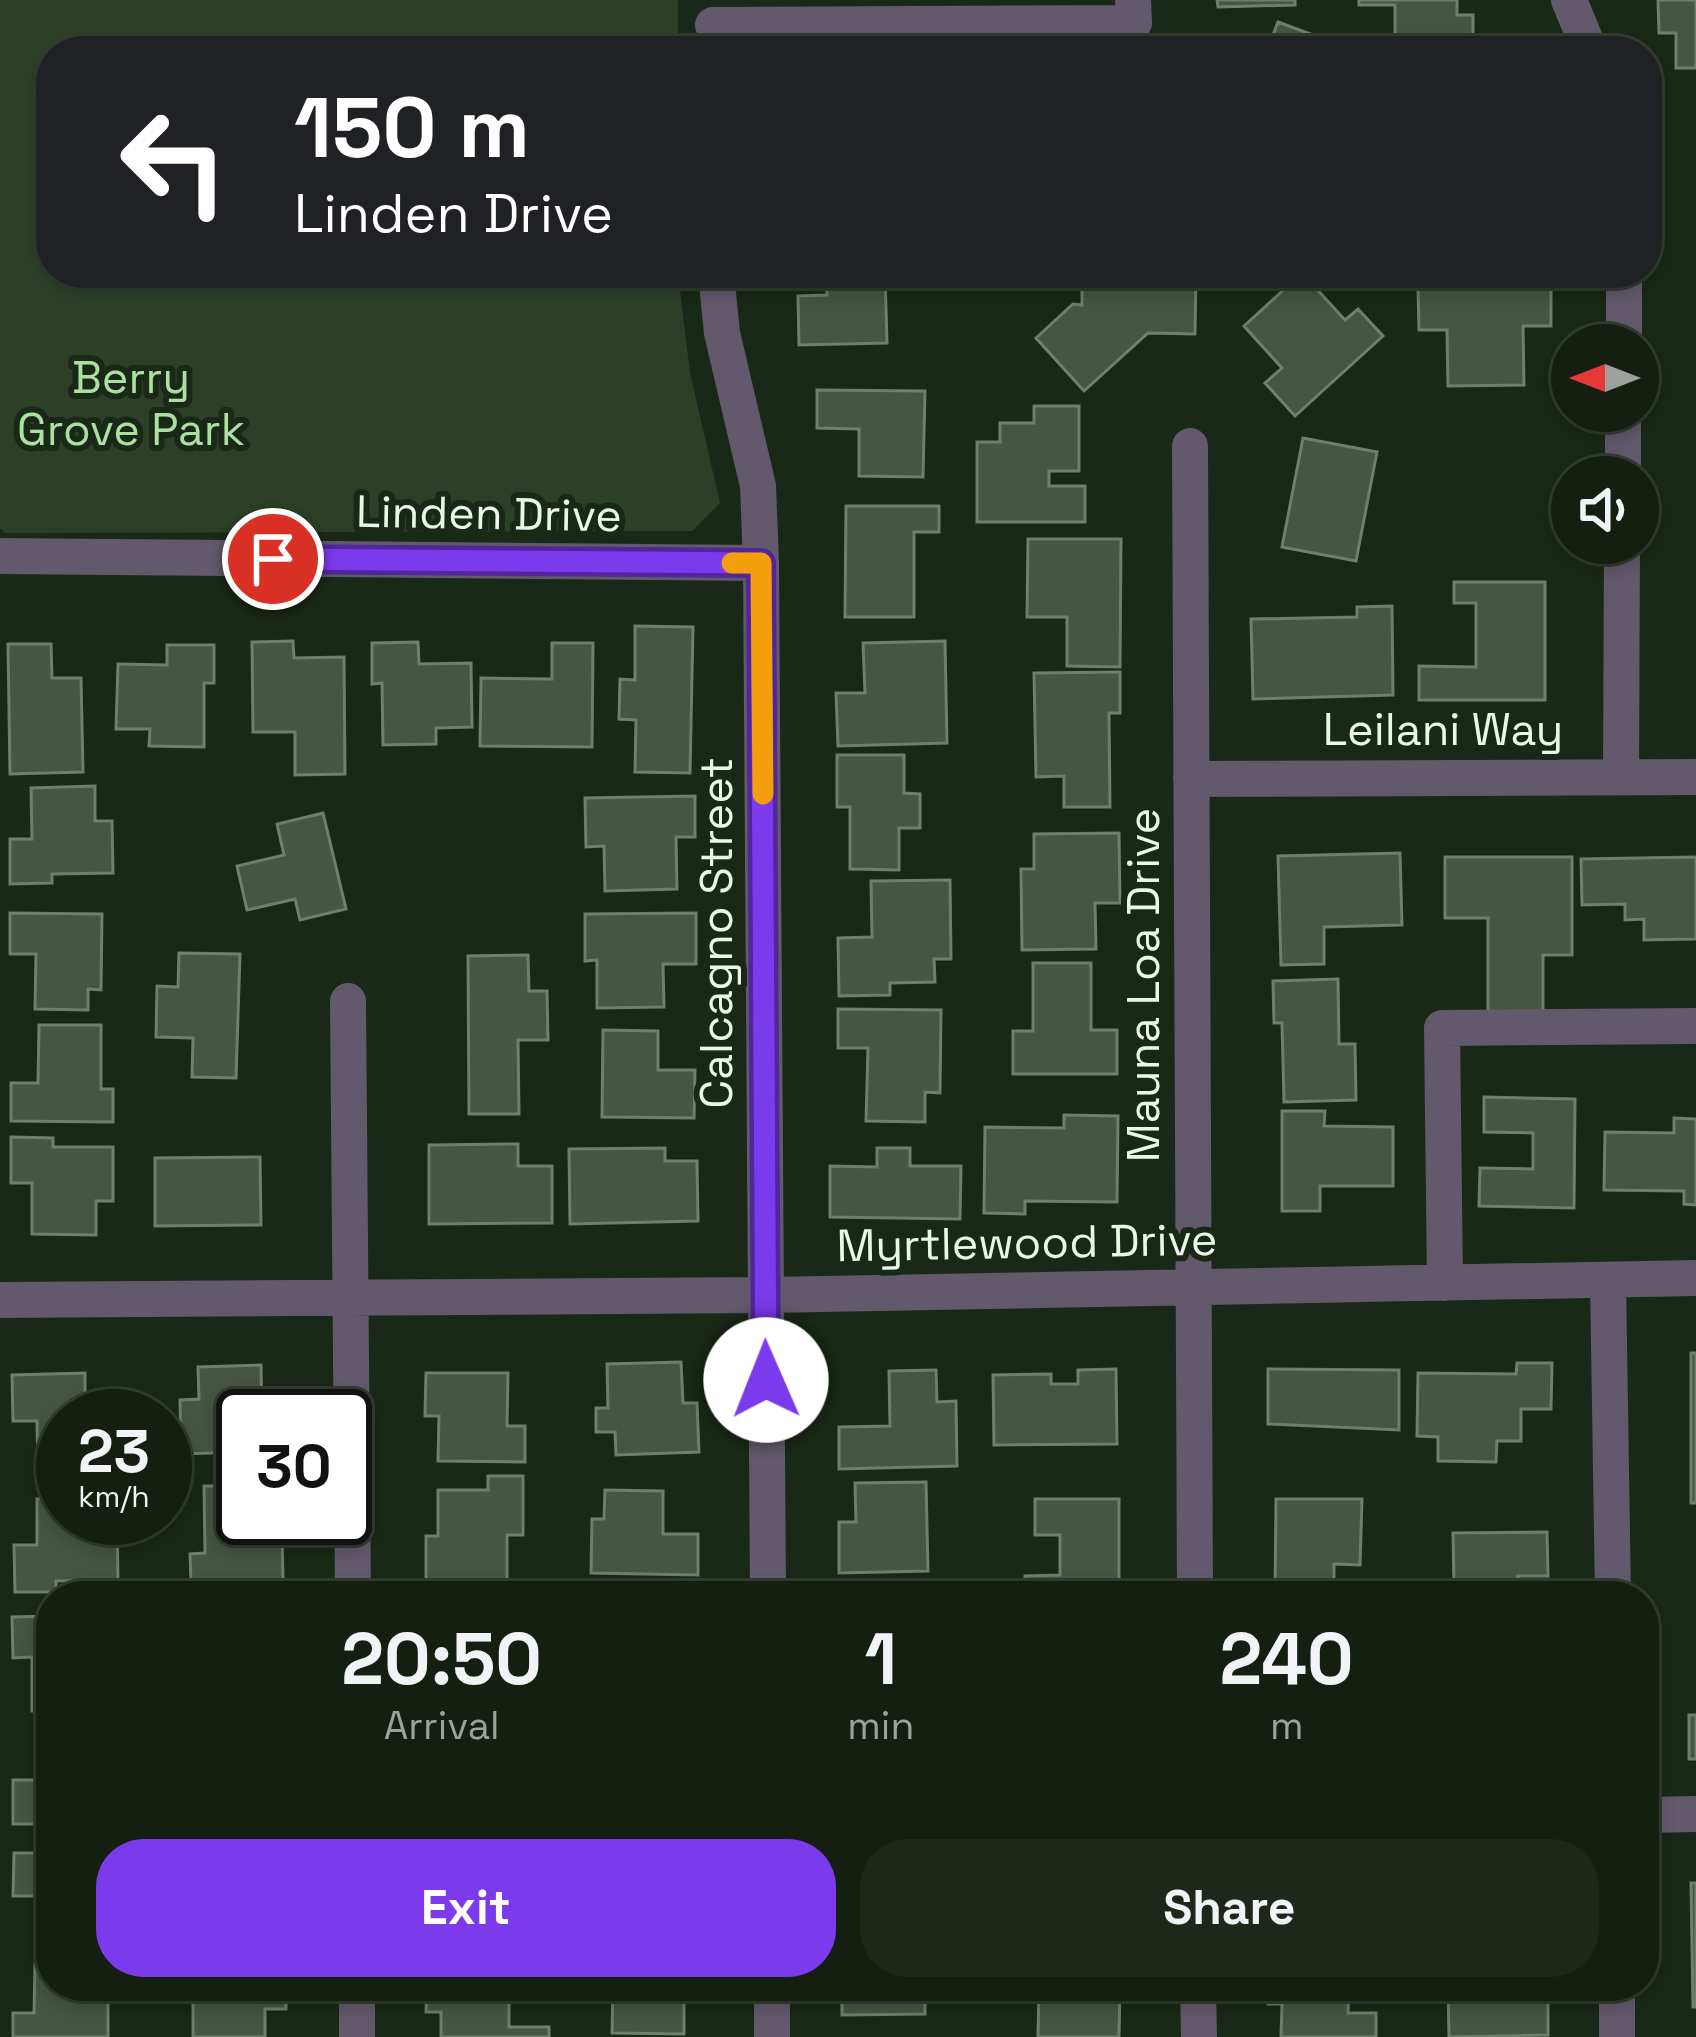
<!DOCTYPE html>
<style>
body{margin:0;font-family:"Space Grotesk",sans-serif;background:#1d271a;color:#f1f3f6;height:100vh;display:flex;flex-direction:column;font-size:45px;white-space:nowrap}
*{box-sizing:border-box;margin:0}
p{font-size:39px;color:#9da29f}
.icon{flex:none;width:66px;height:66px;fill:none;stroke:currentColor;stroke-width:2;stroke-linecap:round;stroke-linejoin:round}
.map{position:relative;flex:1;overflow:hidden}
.sheet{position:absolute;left:36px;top:1581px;width:1623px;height:420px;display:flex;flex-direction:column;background:#141e11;border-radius:48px;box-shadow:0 6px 18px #0003,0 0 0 3px #333c31}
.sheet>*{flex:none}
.hud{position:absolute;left:36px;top:36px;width:1626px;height:252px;border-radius:48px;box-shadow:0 6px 18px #0003,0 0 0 3px #333c31;background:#202124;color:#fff;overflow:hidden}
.needle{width:78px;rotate:270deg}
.buttons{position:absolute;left:1551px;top:324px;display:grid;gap:24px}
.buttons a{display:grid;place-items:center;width:108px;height:108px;border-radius:50%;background:#141e11;box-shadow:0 6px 18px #0003,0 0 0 3px #333c31;font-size:60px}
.speed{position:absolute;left:36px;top:1389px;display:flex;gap:24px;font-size:60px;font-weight:700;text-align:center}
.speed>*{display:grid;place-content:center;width:156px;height:156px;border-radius:50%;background:#141e11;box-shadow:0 6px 18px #0003,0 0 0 3px #333c31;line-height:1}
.speed small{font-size:30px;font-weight:400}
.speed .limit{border:6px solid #111;border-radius:18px;background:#fff;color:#111}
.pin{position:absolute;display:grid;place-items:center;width:102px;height:102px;color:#fff;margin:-51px;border:6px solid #fff;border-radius:50%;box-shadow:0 3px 12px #0007}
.me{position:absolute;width:132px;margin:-66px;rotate:359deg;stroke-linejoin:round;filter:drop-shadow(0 0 9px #0008)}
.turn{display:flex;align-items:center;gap:42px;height:252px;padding:0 60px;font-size:54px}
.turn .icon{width:156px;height:156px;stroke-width:2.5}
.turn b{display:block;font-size:84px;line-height:102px}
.eta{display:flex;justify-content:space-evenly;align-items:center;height:204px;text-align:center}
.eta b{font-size:72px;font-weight:700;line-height:84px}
.button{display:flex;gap:24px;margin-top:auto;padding:24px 60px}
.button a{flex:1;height:138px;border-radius:48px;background:#7c3aed;color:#fff;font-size:48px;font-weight:700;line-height:138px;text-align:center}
.button a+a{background:#1d271a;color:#f1f3f6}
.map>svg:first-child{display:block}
.green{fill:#2c4028}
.building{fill:#465643;stroke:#6e7f6a;stroke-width:3}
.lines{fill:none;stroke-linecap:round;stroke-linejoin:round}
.minor{stroke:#62596c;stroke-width:36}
.route-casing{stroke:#51269a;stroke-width:30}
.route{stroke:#7c3aed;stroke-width:21}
.slow{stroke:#f59e0b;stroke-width:21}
.labels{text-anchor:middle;stroke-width:12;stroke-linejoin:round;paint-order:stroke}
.park-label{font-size:45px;fill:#ace0a1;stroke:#1a2817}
.street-label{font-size:45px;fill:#ebf5e9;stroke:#1a2817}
</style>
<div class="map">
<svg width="1696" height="2037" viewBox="0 0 1696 2037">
<rect width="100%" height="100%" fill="#1a2817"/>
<path class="green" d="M0,0h678v51h-627v222h627l12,100 30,130 -28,28 -687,2 -5,-5z"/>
<path class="building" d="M1217,0h78v5l-77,2z
M1359,0h98v15h16v36h-78v-46h-36z
M1658,0h38v68h-20v-35h-17z
M1278,22l46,17 -4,12h-53z
M826,273h59l2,70 -88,2 -1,-49 29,-1z
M1097,273h27l12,13 15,-13h45l-1,61 -47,-1 -64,58 -48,-53 37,-34 9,1v-19z
M1302,273l43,47 13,-11 25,27 -88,80 -30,-33 17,-15 -38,-42z
M1503,273h48v53h-28l1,59 -76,1 -1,-56h-28l-1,-43 86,-1z
M817,390l108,1 -2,86 -64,-1v-47l-42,-1z
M1034,406h45v65h-30v15h36v36h-108v-80h23v-19h34z
M1303,438l74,14 -21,109 -74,-14z
M846,506h93v26h-25v85h-69z
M1028,539h93l-1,128 -53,-1v-49h-40z
M1454,582h91v118h-126v-34l57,1v-64h-22z
M1392,606l1,89 -140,4 -2,-80 106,-2v-10z
M635,626l58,1 -3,146 -55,-1 1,-52 -17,-1 1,-40 15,1z
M293,641l1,17 50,-1 1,117 -50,1v-43h-42l-1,-90z
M945,641l2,102 -109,3 -2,-53h29l-2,-50z
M418,642l1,22 52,-1 1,64 -36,1v16l-53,1 -1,-62 -10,1v-41z
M552,643h41l-1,104 -112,-1 1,-68 71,1z
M8,644h43l1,34h29l2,94 -73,2z
M167,645h47v38h-10v64l-55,-1 1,-17h-34l2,-65 49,1z
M1120,672v41h-11l1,94h-46v-31l-28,1 -2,-104z
M837,755h67v38l16,1v34h-21v42l-49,-1v-62h-13z
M95,786v35h17l1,52 -61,1v9l-42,1v-45h22l-1,-51z
M695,796v41h-19l1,52 -72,2 -1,-45 -18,1 -1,-49z
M323,813l23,96 -46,11 -5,-21 -48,11 -10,-44 47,-11 -7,-31z
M1119,833l1,70h-25l1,46 -74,1 -1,-81h13v-35z
M1400,853l2,72 -78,2v37l-43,1 -3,-109z
M1445,857h127v98h-29v60h-55v-97h-43z
M1696,857v82l-52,1v-21l-19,1v-16l-43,1 -1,-46z
M950,880l1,79h-17l1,23 -45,1v12l-51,1 -1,-58 34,-1 -1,-56z
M10,913l92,1 -1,76 -13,-1v21l-53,-1 1,-55h-26z
M696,913v51h-33l1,43 -67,1v-48l-12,1v-47z
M179,953l61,1 -4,124 -44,-1 1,-39 -37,-1 1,-51 21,1z
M528,955l1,36h18l1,49h-30l1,74h-50l-1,-158z
M1033,963h58v67h26v44h-104v-43h20z
M1338,979l1,65h16l1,56 -72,2 -2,-79h-8l-1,-42z
M838,1009l103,1 -1,83 -15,-1v30l-59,-1 2,-73h-30z
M39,1025h62v64h12v33l-102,-1v-38h27z
M603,1030l55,1v39h37l-1,48 -92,-1z
M1484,1097l91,2 -1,109 -95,-2 1,-38 53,1v-36l-49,-1z
M1282,1111h43l-1,15 69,1v59h-73v25h-38z
M1064,1115l54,1 -1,86 -92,-1v13l-41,-1 1,-86 79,1z
M1674,1118l22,1v86l-12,-1v-13l-80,-1 1,-58 69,1z
M11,1137l42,1v9h60v54h-17v34l-64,-1v-51h-21z
M518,1144v22h34v57l-123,1v-79z
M665,1148v13h32l1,60 -128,3 -1,-75z
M877,1148h33v18h51l-1,53 -130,-2v-51l47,1z
M260,1157l1,68 -106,1v-68z
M1691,1353h5v150h-5z
M681,1362l2,41h14l2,49 -83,3 -1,-23h-19v-24h12l-1,-44z
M1517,1363h35l-1,46h-30v32h-24l-1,21 -58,-1v-24l-21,-1 1,-63 98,1z
M261,1365l1,51h-19v49v-13l-62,2 -1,-54 19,-1 -1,-32z
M1116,1369l1,75 -123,1 -1,-70 58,-1v10h27v-14z
M1268,1369l131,1v60l-131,-6z
M936,1370l1,32 19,-1 1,65 -118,3v-42l51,-1 -1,-55z
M85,1373v43h-22v60h-25l-1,-55h-24l-1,-46z
M426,1373h82l-1,53h18v36l-87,-1 1,-45h-14z
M488,1476h35v59h-16v45h-81v-44h12v-46h50z
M926,1482l2,89 -89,2v-51h17l-1,-39z
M204,1486h39v32h16v11l23,-1 1,53 -92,2 -1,-29 15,-1z
M605,1490l58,1v43h35v41l-107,-2 1,-54h12z
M63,1498v20h54l1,62 -62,1v11h-41l-1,-47h23v-46z
M1035,1499h84v97h-94v-20l35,-1v-40h-25z
M1276,1499h86l-2,66 -26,-1v26h9v6h-68z
M1547,1532l1,44h-30l1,20h-54v-8h-11l-1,-55z
M51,1616v95h-19v-54l-19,1 -1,-41z
M1689,1715h7v44h-7z
M40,1722h11v102h-38v-44h28z
M14,1853h37v96h-11l1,-53h-28z
M1691,1883h5v124h-3z
M35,1963l16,1v22h57v51h-95v-24h21z
M193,1986h93v23h-21v28h-72z
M427,1986h82v41h40v10h-108v-25h-15z
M613,1986h88v7h-17v41l-72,-1z
M842,1986h83v28l-83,1z
M1039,1986h81l-1,51h-81z
M1268,1986h81l-1,27h28v24h-95l1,-33h-14z
M1448,1986h73v8l27,-1v42l-99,2z"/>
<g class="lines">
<path class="minor" d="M1569,0l21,51
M713,25l421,-2 -1,-23
M716,273l6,60 36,153 3,77 7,1033
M1624,345v-72
M1190,446l5,1150
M1623,477v-66
M0,556l761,7
M1621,776l1,-233
M1191,779l505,-2
M348,1001l5,595
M1608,1280l5,316
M1445,1283l-3,-255 254,-2
M0,1300l765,-5 931,-17
M1644,1815l52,-1
M357,1986v51
M772,1986v51
M1198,1986l1,51
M1617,1986v51"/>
</g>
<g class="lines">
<g class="route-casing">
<path id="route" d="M273,559l488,4 5,817"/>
</g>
<use href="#route" class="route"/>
<path class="slow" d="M732,563h29l2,231"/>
</g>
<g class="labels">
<g class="park-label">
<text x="131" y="393">Berry<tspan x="131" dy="52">Grove Park</tspan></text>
</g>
<g class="street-label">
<text transform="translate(489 513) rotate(1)" y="16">Linden Drive</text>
<text x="1443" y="745">Leilani Way</text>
<text transform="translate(716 933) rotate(-90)" y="16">Calcagno Street</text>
<text transform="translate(1143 985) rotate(-90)" y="16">Mauna Loa Drive</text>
<text transform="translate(1027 1242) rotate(-1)" y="16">Myrtlewood Drive</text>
</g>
</g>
</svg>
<div class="buttons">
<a><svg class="needle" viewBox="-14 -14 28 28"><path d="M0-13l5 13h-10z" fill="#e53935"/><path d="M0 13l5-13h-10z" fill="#9da29f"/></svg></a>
<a><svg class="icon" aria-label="sound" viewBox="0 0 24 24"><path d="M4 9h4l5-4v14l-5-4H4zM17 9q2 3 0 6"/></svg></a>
</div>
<div class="speed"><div>23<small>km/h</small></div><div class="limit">30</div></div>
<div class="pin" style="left:273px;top:559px;background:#d93025"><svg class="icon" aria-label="arrive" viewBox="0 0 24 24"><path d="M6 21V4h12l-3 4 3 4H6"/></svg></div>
<svg class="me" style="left:766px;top:1380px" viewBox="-20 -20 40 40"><circle r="19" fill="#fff"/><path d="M0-13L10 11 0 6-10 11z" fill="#7c3aed"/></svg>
<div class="hud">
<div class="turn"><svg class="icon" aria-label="left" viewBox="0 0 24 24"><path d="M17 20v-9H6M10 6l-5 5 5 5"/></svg><div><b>150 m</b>Linden Drive</div></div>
</div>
<section class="sheet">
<div class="eta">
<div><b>20:50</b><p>Arrival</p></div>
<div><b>1</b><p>min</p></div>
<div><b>240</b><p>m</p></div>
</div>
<div class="button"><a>Exit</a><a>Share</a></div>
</section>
</div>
